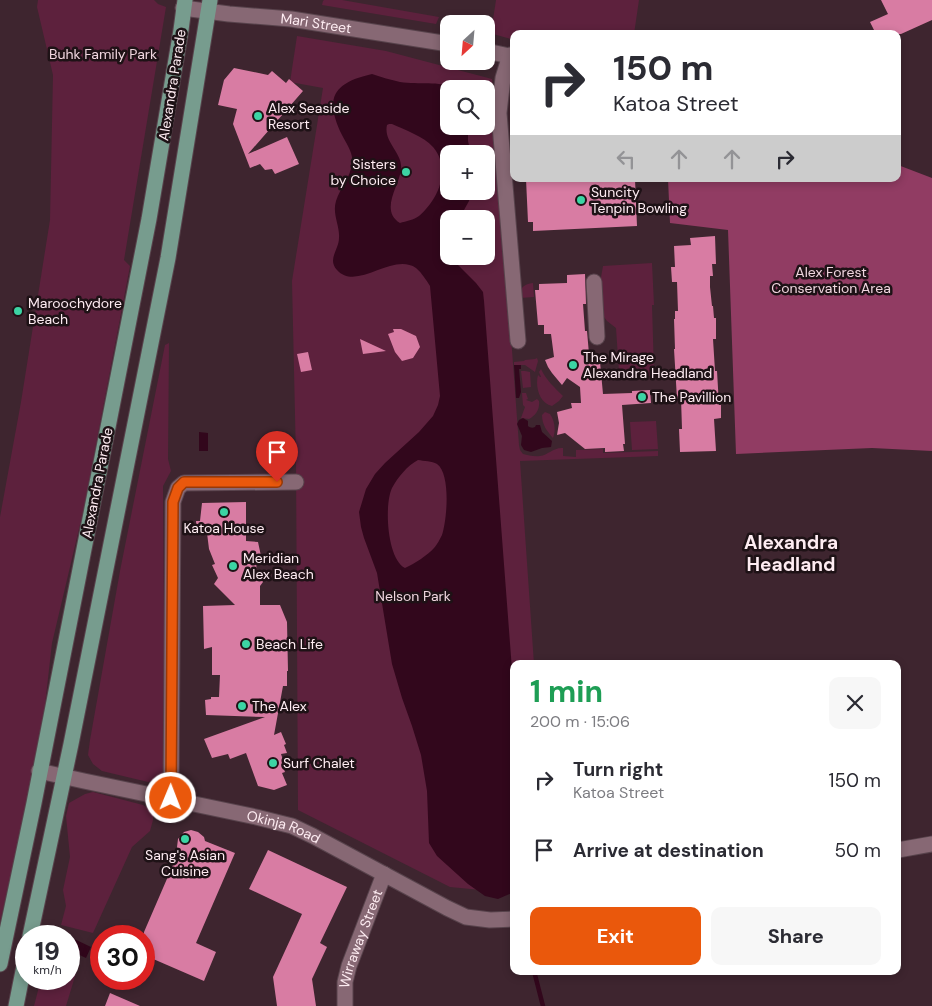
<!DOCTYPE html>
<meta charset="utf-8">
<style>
body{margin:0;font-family:"DM Sans",sans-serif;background:#f7f7f7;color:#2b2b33;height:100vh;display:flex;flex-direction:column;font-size:19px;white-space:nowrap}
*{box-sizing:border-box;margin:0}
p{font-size:16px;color:#7c7c81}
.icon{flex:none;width:28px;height:28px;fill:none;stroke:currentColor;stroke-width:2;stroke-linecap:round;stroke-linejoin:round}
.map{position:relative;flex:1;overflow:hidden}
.drawer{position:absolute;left:510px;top:660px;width:391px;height:315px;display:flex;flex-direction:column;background:#fff;border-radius:10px;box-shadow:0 2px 8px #0003}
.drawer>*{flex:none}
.guide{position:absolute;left:510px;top:30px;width:391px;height:152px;border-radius:10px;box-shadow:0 2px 8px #0003;background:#fff;color:#2b2b33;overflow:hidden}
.needle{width:32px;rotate:206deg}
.fabs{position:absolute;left:440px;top:15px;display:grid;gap:10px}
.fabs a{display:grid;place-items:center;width:55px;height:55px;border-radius:10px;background:#fff;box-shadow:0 2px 8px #0003;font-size:25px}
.speed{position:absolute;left:15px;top:925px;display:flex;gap:10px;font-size:25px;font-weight:700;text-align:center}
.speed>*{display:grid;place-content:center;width:65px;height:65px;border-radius:50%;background:#fff;box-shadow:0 2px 8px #0003;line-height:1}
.speed small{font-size:12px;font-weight:400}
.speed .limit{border:8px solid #d22;background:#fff;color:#111}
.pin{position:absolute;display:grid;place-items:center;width:42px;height:42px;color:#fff;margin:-51px -21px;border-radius:50% 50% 50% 0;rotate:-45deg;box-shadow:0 0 5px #0007}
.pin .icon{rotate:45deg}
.me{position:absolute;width:55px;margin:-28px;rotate:1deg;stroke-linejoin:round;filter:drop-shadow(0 0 4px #0008)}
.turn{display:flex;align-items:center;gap:18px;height:105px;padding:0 20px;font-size:22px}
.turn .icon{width:65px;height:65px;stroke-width:2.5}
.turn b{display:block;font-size:35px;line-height:42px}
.lanes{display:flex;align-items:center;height:48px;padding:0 20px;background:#0003;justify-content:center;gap:25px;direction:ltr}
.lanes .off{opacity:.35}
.round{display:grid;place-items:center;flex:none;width:52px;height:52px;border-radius:10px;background:#f7f7f7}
.headline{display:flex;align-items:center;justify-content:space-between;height:85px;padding:0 20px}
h1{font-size:30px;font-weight:700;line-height:38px;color:#1e9e55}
.action{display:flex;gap:10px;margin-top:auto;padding:10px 20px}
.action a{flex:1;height:58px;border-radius:10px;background:#ea580c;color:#fff;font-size:20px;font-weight:700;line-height:58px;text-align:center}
.action a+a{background:#f7f7f7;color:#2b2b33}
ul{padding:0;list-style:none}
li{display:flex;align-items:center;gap:15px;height:70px;padding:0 20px}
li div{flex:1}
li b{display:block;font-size:19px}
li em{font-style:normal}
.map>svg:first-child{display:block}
.green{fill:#5d213d;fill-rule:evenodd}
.forest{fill:#913c63}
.water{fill:#32071c;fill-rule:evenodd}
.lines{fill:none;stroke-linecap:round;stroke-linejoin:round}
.stream{stroke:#32071c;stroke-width:4.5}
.building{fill:#d87ca3}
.minor-casing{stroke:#58434c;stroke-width:17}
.major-casing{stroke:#58434c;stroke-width:17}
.minor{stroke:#876874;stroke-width:15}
.major{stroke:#779c8e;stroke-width:15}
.route-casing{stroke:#983908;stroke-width:12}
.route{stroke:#ea580c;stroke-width:9}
.poi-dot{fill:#3cd4a4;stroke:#1e1216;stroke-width:2}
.labels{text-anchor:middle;stroke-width:5;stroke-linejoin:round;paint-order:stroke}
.street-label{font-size:14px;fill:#feecf2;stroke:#1e1216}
.park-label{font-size:14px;fill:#f0d6df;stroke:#1e1216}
.poi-label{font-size:14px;fill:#feecf2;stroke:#1e1216;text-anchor:start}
.district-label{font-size:19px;font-weight:bold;fill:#feecf2;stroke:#1e1216}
</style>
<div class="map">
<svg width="932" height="1006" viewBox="0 0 932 1006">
<rect width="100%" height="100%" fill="#3e252f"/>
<path class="green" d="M38,0h116l4,4 8,3 -42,253 6,6 -6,32 -41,214 -31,131 -7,62 -25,129 -20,88v-405l21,-115 29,-182 3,-145 -16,-68z
M324,0h18l97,17 -3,7 -114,-19 1,-4z
M496,0h143l-5,34h-120v6l-28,-8v-7l6,1z
M297,36l89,15 106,28 27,366 1,5 3,4c5,1 11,3 17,2 8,-1 14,-9 23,-8v8l13,1v-7l27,-1v4l55,-2v5l-138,5 14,203h-20v229l-64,-6 -152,-77 -2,-351 -4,-178 31,-193 -33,-6zM449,89h37v37h-37zM449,154h37v37h-37zM449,219h37v37h-37z
M652,263l2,42h-2l2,67 -4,4 -27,1 -4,-5 -3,-44 -9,-7 -3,-4 -4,-34 3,-17z
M533,283l1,14 -14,1c-1,-9 3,-14 13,-15z
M169,343l-1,116 3,12 -8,15 2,278 -1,6 -3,6 -5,4 -8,2 -46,-11 -9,-7 -5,-9 2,-15 30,-169 45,-226z
M537,358l1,3 -3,11 -10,-7h-11v-3l10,-1 1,-1 10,-1z
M541,369c5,11 14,19 22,27l-4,5 -7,5c-13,-3 -17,-20 -14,-31l2,2h1l-2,-5z
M521,371h4l5,1 1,15 -8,1z
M522,393h4l2,6 -2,1 6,2 5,-3 2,2c1,8 -3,14 -10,18l-8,-1 4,-11 -2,-2z
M545,412l5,2c5,7 6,17 3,24 -6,-7 -11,-13 -11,-23z
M656,421l2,28 -26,1 -2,-28z
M93,792l50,13 6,4 4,6v5l-3,11 -18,16 -39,86 -32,-8 5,-19 -3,-16 7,-33 -4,-41 3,-13 16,-9z
M69,970l7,3 -10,33h-32l7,-27h28z"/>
<path class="forest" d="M898,165l34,13v273l-60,-3 -136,6 -8,-224 -58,-7 -2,-44h230z"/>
<path class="water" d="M372,74c9,3 19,6 28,8 19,3 38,-2 56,7h-7v37h19v15l3,13h-22v37h22l-2,10 -10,18h-10v21l-1,5 1,11h2l2,4 23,23 7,9 1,9 30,395v196l-16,7 -13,-3 -17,-12 -31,-28 -8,-13 -2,-52 -6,-36 -9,-29 -10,-28 -10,-34 -15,-91 -13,-35 -3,-11 -2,-15 7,-23 9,-15 10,-11 34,-31 14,-16 5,-11 2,-9 -10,-110c-4,-6 -8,-13 -14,-18 -24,-16 -59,24 -79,2 -10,-11 2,-20 2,-32 1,-12 -7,-24 -3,-37 4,-13 15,-24 16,-38 2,-9 -6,-20 -10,-28 -18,-37 -9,-52 30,-61zM389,124h3c13,6 31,12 41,23 19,22 5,53 -14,69 -5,4 -13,5 -19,7 -21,-13 0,-38 1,-54 2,-16 -18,-27 -14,-44zM418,460c6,1 14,1 19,4 14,10 10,56 5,71 -2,4 -5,10 -8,13 -6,7 -20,16 -29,20 -18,-9 -21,-63 -13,-80 6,-11 15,-22 26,-28z
M514,365h7v4h-2l2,23 -2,6h-3z
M523,418l5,3v5c2,2 5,2 7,1l1,-2h4l2,7 10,9 -1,6 -9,1 -11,4 -7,-2 -3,-5 1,-9 -5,-12 2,-4z
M199,432l9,1v18h-9z
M67,936h1l23,11 -5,11 -17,-8v-14z"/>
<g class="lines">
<path class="stream" d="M534,971l9,35"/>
</g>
<path class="building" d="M881,0h51v20l-31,14h-25l-6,-12 18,-8z
M234,68l34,7 4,-4 14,12 3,-4 14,12 -55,63 39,-17 12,27 -24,10 -3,-5 -7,1 -5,-6 -10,4 -17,-44 4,-15 -19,-4 6,-25z
M526,179h109l2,47 -104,5v-9h-5z
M715,236l1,28h-4l1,12h-3v11l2,19h1l1,12h2v21h-3l2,32h2l2,34h2v13l-7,1 2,32 -36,1 -1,-23h3l-1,-31 -4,1 -3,-50h1l-1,-30h1v-8h3l-1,-29h-5l-1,-15h4l-1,-21 17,-1 -1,-7z
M585,274l1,30h-3l2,27h2l2,23 5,9 6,-1 3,32 29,-1v-2l18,-1 1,13 -29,2 3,39h-2l1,7 -19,1v-4l-20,1 -20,-16 -8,2 2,-12 -2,-11 15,-4 -1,-5h10l-1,-16 -13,-9 -5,7 -10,-12 -4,-6 -3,-7 9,-3 -3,-23h-7v-9h-6l-3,-35h4v-6l28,-1v-8z
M393,329h8l15,7 4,11 -7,11 -11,3 -7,-9 -7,-18 6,-2z
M360,339l26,12 -23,3z
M308,352l4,18 -11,2 -4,-18z
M246,502v39l12,1 3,14 -5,6 1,11 6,5v4l-3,4v19h20l7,17 1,49h-1v15h-4l-9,49 7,-3 5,12 -2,1 3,8 -6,1 4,12 -2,1 2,5 -3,1 5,12 -13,5 -16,-4 -12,-33 -16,6 -2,-5 -16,4 -8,-19 61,-22 -59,-2 -1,-15 6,-1v-2h8l1,-22h-8v-28l-8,2 -1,-43 32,-1 -21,-21 4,-6 -6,-13 3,-1 -6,-15 -2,-16 -10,1 -1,-13h4l2,-18z
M191,830l7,2 6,5 1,4 30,12 -39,90 20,9 -12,29 -60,-26v-23l35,-81 -2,-4 1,-8 6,-7z
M268,850l79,37 -27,56 7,4 -15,32 4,27h-39l-4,-29 29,-63 -53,-25z
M110,993l30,13h-35z"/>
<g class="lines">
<g class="minor-casing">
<g id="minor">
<path id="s1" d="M183,8l46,6 62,5 158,25"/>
<path d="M486,51l28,6"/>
<path d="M510,55l-7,23 -4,35 19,228"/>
<path d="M594,282l3,55"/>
<path id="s2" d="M39,771l45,10 172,36 36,9 21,10 134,72 19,9 24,3 24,-1"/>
<path d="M171,798l2,-296 5,-14 6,-5 112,-1"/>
<path d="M898,850l34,-6"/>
<path id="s3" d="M345,1006v-24l4,-16 35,-92"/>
</g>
</g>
<g class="major-casing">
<path id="major" d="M30,936l41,-192 97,-486 42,-258
M0,964l34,-161 115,-584 32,-189 4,-30
M16,1006l10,-50"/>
</g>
<use href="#minor" class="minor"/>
<use href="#major" class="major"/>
</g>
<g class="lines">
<g class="route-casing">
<path id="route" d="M171,798l2,-296 5,-14 6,-6h93"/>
</g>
<use href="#route" class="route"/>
</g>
<g class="poi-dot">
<circle cx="258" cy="116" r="5"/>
<circle cx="406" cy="172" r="5"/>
<circle cx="581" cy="200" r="5"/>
<circle cx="18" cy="311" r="5"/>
<circle cx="573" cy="365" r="5"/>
<circle cx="642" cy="397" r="5"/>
<circle cx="224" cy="512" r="5"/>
<circle cx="233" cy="566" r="5"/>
<circle cx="246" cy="644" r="5"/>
<circle cx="242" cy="706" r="5"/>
<circle cx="273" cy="763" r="5"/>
<circle cx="185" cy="839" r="5"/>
</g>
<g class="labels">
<g class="street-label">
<text dy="5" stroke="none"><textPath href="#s1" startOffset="134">Mari Street</textPath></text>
<text transform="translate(172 85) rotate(-81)" y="5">Alexandra Parade</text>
<text transform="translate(97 483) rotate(-79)" y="5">Alexandra Parade</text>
<text dy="5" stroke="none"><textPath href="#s2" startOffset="251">Okinja Road</textPath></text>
<text dy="5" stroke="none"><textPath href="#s3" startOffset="70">Wirraway Street</textPath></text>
</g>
<g class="park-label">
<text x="103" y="59">Buhk Family Park</text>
<text x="831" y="277">Alex Forest<tspan x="831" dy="16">Conservation Area</tspan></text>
<text x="413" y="601">Nelson Park</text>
</g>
<g class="poi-label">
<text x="268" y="113">Alex Seaside<tspan x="268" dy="16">Resort</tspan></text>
<text x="396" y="169" text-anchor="end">Sisters<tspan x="396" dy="16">by Choice</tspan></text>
<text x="591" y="197">Suncity<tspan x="591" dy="16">Tenpin Bowling</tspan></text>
<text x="28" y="308">Maroochydore<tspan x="28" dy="16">Beach</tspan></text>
<text x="583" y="362">The Mirage<tspan x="583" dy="16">Alexandra Headland</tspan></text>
<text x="652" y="402">The Pavillion</text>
<text x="224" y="533" text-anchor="middle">Katoa House</text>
<text x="243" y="563">Meridian<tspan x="243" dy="16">Alex Beach</tspan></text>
<text x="256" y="649">Beach Life</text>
<text x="252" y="711">The Alex</text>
<text x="283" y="768">Surf Chalet</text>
<text x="185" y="860" text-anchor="middle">Sang's Asian<tspan x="185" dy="16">Cuisine</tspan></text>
</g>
<g class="district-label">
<text x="791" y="549">Alexandra<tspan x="791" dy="22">Headland</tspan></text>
</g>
</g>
</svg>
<div class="fabs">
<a><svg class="needle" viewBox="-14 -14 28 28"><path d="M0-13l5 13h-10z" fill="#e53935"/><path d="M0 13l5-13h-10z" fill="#7c7c81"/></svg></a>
<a><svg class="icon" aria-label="search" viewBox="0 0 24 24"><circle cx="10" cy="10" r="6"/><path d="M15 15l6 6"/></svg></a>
<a>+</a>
<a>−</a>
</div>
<div class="speed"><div>19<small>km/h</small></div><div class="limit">30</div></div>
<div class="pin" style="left:277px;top:482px;background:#d93025"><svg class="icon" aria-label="arrive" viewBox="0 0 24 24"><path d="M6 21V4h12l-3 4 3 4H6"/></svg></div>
<svg class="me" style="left:171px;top:798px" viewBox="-20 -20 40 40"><circle r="17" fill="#ea580c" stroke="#fff" stroke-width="3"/><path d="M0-11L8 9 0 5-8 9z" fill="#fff"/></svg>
<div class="guide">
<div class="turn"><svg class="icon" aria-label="right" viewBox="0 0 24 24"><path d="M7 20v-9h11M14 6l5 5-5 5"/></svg><div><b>150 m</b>Katoa Street</div></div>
<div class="lanes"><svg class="icon off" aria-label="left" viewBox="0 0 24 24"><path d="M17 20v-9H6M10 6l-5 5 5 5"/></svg><svg class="icon off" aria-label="ahead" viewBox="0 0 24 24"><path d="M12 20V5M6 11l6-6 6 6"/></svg><svg class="icon off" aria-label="ahead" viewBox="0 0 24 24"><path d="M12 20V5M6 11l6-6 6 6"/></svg><svg class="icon" aria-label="right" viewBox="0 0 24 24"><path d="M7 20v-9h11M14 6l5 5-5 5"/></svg></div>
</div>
<section class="drawer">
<div class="headline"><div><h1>1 min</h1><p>200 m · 15:06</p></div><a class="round"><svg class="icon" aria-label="close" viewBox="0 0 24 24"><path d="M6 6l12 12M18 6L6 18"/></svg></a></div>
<ul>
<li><svg class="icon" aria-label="right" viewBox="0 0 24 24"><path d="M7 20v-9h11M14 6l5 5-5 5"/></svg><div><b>Turn right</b><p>Katoa Street</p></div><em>150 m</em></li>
<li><svg class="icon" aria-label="arrive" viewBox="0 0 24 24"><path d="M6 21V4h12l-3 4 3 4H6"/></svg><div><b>Arrive at destination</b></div><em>50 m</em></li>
</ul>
<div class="action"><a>Exit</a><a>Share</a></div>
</section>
</div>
